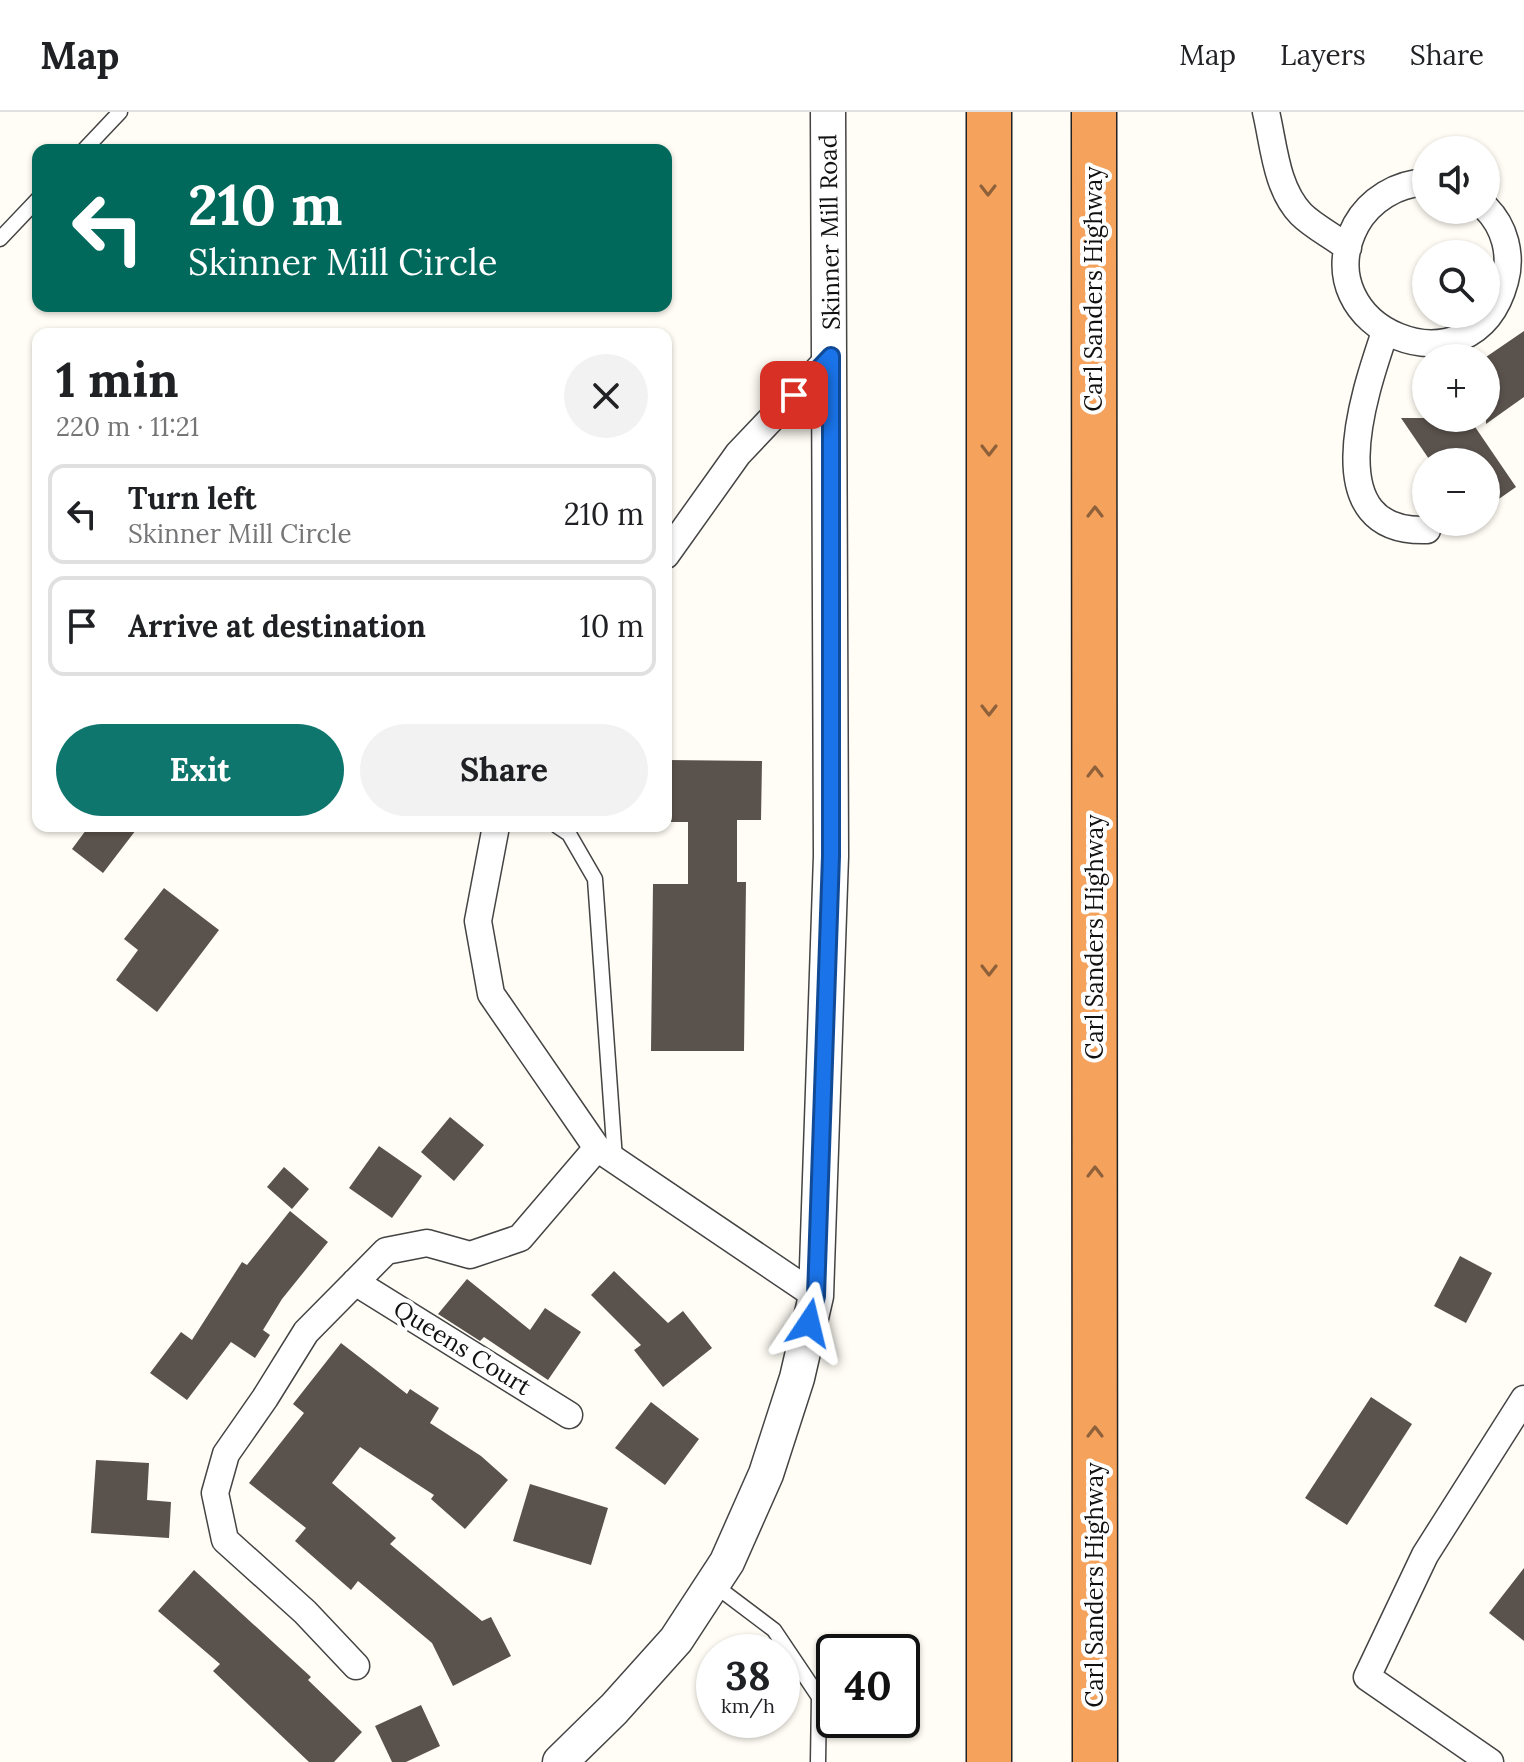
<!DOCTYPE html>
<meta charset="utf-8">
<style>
body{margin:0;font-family:Lora,serif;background:#f2f2f2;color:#202124;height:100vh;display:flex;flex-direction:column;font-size:30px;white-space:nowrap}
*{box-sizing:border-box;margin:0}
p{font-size:26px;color:#757577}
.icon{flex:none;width:44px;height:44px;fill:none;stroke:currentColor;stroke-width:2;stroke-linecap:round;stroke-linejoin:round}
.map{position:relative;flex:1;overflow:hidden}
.drawer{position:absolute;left:32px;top:216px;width:640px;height:504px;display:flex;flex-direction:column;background:#fff;border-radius:16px;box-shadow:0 2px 6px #0004}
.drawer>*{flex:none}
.hud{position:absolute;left:32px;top:32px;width:640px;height:168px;border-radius:16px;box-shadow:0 2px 6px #0004;background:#00695c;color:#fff;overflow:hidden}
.fabs{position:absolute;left:1412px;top:24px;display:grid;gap:16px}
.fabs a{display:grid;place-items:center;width:88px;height:88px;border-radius:50%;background:#fff;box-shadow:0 2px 6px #0004;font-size:40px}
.speed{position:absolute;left:696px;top:1522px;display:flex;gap:16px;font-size:40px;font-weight:700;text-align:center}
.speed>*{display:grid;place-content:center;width:104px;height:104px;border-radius:50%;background:#fff;box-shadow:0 2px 6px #0004;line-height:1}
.speed small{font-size:20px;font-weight:400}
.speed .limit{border:4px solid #111;border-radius:12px;background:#fff;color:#111}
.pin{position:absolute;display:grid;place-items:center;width:68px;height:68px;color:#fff;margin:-34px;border-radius:16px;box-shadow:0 4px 12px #0006}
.me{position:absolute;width:88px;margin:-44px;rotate:10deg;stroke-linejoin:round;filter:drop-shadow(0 0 6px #0008)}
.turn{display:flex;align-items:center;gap:28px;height:168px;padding:0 24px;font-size:36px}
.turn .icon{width:104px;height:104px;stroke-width:2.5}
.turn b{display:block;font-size:56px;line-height:68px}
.round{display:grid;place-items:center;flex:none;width:84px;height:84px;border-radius:42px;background:#f2f2f2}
.head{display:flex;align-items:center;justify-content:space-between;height:136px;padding:0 24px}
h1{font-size:48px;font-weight:800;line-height:60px}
.button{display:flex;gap:16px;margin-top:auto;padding:16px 24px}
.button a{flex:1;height:92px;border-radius:48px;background:#0f766e;color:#fff;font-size:32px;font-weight:800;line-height:92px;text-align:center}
.button a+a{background:#f2f2f2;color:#202124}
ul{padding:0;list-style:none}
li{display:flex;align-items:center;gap:24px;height:100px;margin:0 16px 12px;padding:0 8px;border:4px solid #e0e0e0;border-radius:16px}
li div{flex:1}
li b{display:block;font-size:30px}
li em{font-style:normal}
header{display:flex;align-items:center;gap:48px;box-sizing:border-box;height:112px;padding:0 40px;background:#fff;border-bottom:2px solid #e0e0e0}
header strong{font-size:38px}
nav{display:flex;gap:44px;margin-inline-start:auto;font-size:28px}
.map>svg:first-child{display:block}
.building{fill:#5a524d}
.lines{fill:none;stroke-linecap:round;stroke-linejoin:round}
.service-casing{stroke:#444;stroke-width:17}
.minor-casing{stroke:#444;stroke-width:29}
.tertiary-casing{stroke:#444;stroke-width:37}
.motorway-casing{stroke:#222;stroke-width:47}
.service{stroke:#fff;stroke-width:14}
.minor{stroke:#fff;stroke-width:26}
.tertiary{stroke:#fff;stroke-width:34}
.motorway{stroke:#f5a25d;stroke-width:44}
.oneway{stroke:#8e613b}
.route-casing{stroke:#114b97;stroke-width:20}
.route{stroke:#1a73e8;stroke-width:14}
.labels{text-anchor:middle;stroke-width:8;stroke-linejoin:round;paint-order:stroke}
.street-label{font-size:24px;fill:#111;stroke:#fff}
</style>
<header>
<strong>Map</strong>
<nav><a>Map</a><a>Layers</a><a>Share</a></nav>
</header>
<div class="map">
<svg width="1524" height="1650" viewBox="0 0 1524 1650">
<rect width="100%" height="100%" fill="#fffdf5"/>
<path class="building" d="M1524,219v66l-38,27v-67z
M1401,306h68l47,69 -30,21v-46h-55z
M666,648l96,1 -1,59h-24v62h9l-2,169h-93l2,-167h35v-62h-22z
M89,714h50l-36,47 -31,-24z
M164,776l55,42 -62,82 -41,-32 22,-30 -14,-11z
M450,1005l34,28 -30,36 -33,-29z
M379,1034l43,30 -30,42 -43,-30z
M284,1055l25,22 -17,20 -25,-22z
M290,1099l38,31 -46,57 -19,31 7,5 -15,23 -24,-16 -44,58 -37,-27 31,-41 11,8 50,-78 5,3z
M1460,1144l32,17 -26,50 -32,-17z
M614,1159l54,52 15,-12 29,37 -49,39 -29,-37 7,-5 -50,-50z
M467,1167l63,51 15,-22 36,24 -33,48 -64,-43 -4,4 -42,-27z
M341,1231l66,51 3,-5 29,19 -9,15 51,33 27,24 -43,49 -34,-30 3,-4 -74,-48 -28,36 64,55 -6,6 92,77 9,-4 20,39 -58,30 -21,-43 -74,-62 -7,9 -56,-49 11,-13 -57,-45 55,-70 -11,-9z
M1371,1285l41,27 -65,101 -42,-27z
M651,1290l48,37 -34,46 -50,-37z
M96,1348l53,3 -2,37 24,2 -2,36 -78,-5z
M530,1372l78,24 -17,57 -78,-24z
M1524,1456v73l-35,-28z
M194,1458l117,107 -3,3 54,52 -28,30h-25l-96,-91 7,-7 -62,-53z
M421,1593l19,41 -34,16h-14l-17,-36z"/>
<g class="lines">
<g class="service-casing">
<path id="service" d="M84,38l36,-38
M0,127l38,-40
M557,714l12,8 26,45 20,280
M713,1472l61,46 45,67 -1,65"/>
</g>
<g class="minor-casing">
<path id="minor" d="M1266,0c8,34 10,76 35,102 13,13 32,22 47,34
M1426,71c-28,-1 -57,18 -70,42 -54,103 117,176 149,56 7,-26 0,-54 -19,-73
M1385,220c-20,59 -70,202 42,198
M666,443l72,-101 93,-98
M496,714l-18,95 13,73 106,154 219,148
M355,1170l214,133
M356,1554l-51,-54 -80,-72 -10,-47 11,-39 39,-56 41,-66 80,-81 41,-8 43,12 50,-17 77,-90
M1490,1650l-123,-85 58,-122 99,-156"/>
</g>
<g class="tertiary-casing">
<path id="tertiary" d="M560,1650l54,-53 62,-69 51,-78 39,-88 31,-96 19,-82 15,-440 -3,-744"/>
</g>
<g class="motorway-casing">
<path id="motorway" d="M989,0v1650
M1094,0l1,1650"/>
</g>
<use href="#service" class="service"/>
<use href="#minor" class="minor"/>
<use href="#tertiary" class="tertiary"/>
<use href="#motorway" class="motorway"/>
</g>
<defs><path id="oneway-chevron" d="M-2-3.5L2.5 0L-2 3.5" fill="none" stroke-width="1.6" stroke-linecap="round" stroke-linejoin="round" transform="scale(2)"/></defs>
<g class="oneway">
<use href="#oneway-chevron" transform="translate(988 78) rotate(90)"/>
<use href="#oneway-chevron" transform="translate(989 338) rotate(90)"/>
<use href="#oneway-chevron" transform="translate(1095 400) rotate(-90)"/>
<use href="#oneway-chevron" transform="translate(989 598) rotate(90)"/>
<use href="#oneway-chevron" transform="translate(1095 660) rotate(-90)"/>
<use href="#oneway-chevron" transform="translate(989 858) rotate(90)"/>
<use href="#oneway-chevron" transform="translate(1095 1060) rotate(-90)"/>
<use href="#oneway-chevron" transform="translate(1095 1320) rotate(-90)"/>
</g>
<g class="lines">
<g class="route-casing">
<path id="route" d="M794,283l37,-39v500l-15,440 -7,27"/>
</g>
<use href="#route" class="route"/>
</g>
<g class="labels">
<g class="street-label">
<text transform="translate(830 120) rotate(-91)" y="8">Skinner Mill Road</text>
<text transform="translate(1094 177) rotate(-90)" y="8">Carl Sanders Highway</text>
<text transform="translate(1095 825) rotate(-90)" y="8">Carl Sanders Highway</text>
<text transform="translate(462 1236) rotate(32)" y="8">Queens Court</text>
<text transform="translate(1095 1473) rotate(-90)" y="8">Carl Sanders Highway</text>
</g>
</g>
</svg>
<div class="fabs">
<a><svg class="icon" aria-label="sound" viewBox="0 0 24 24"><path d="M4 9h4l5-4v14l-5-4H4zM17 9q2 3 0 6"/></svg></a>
<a><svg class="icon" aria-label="search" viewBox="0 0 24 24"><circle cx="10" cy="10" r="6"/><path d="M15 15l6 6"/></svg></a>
<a>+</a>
<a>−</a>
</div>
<div class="speed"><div>38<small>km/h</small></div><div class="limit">40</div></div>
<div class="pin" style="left:794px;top:283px;background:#d93025"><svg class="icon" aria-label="arrive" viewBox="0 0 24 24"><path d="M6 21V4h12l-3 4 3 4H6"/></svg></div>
<svg class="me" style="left:809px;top:1211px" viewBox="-20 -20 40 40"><path d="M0-17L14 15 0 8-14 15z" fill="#1a73e8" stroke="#fff" stroke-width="4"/></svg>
<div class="hud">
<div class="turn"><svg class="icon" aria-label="left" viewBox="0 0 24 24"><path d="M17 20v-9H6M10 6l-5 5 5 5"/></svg><div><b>210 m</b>Skinner Mill Circle</div></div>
</div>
<section class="drawer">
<div class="head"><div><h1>1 min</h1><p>220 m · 11:21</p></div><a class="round"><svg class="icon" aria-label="close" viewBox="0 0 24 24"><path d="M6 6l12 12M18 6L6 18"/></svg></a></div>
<ul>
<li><svg class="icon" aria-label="left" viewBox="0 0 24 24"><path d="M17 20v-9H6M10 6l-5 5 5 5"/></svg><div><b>Turn left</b><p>Skinner Mill Circle</p></div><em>210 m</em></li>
<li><svg class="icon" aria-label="arrive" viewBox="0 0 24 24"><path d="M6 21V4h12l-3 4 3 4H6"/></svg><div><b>Arrive at destination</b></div><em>10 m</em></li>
</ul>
<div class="button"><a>Exit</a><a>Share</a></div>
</section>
</div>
